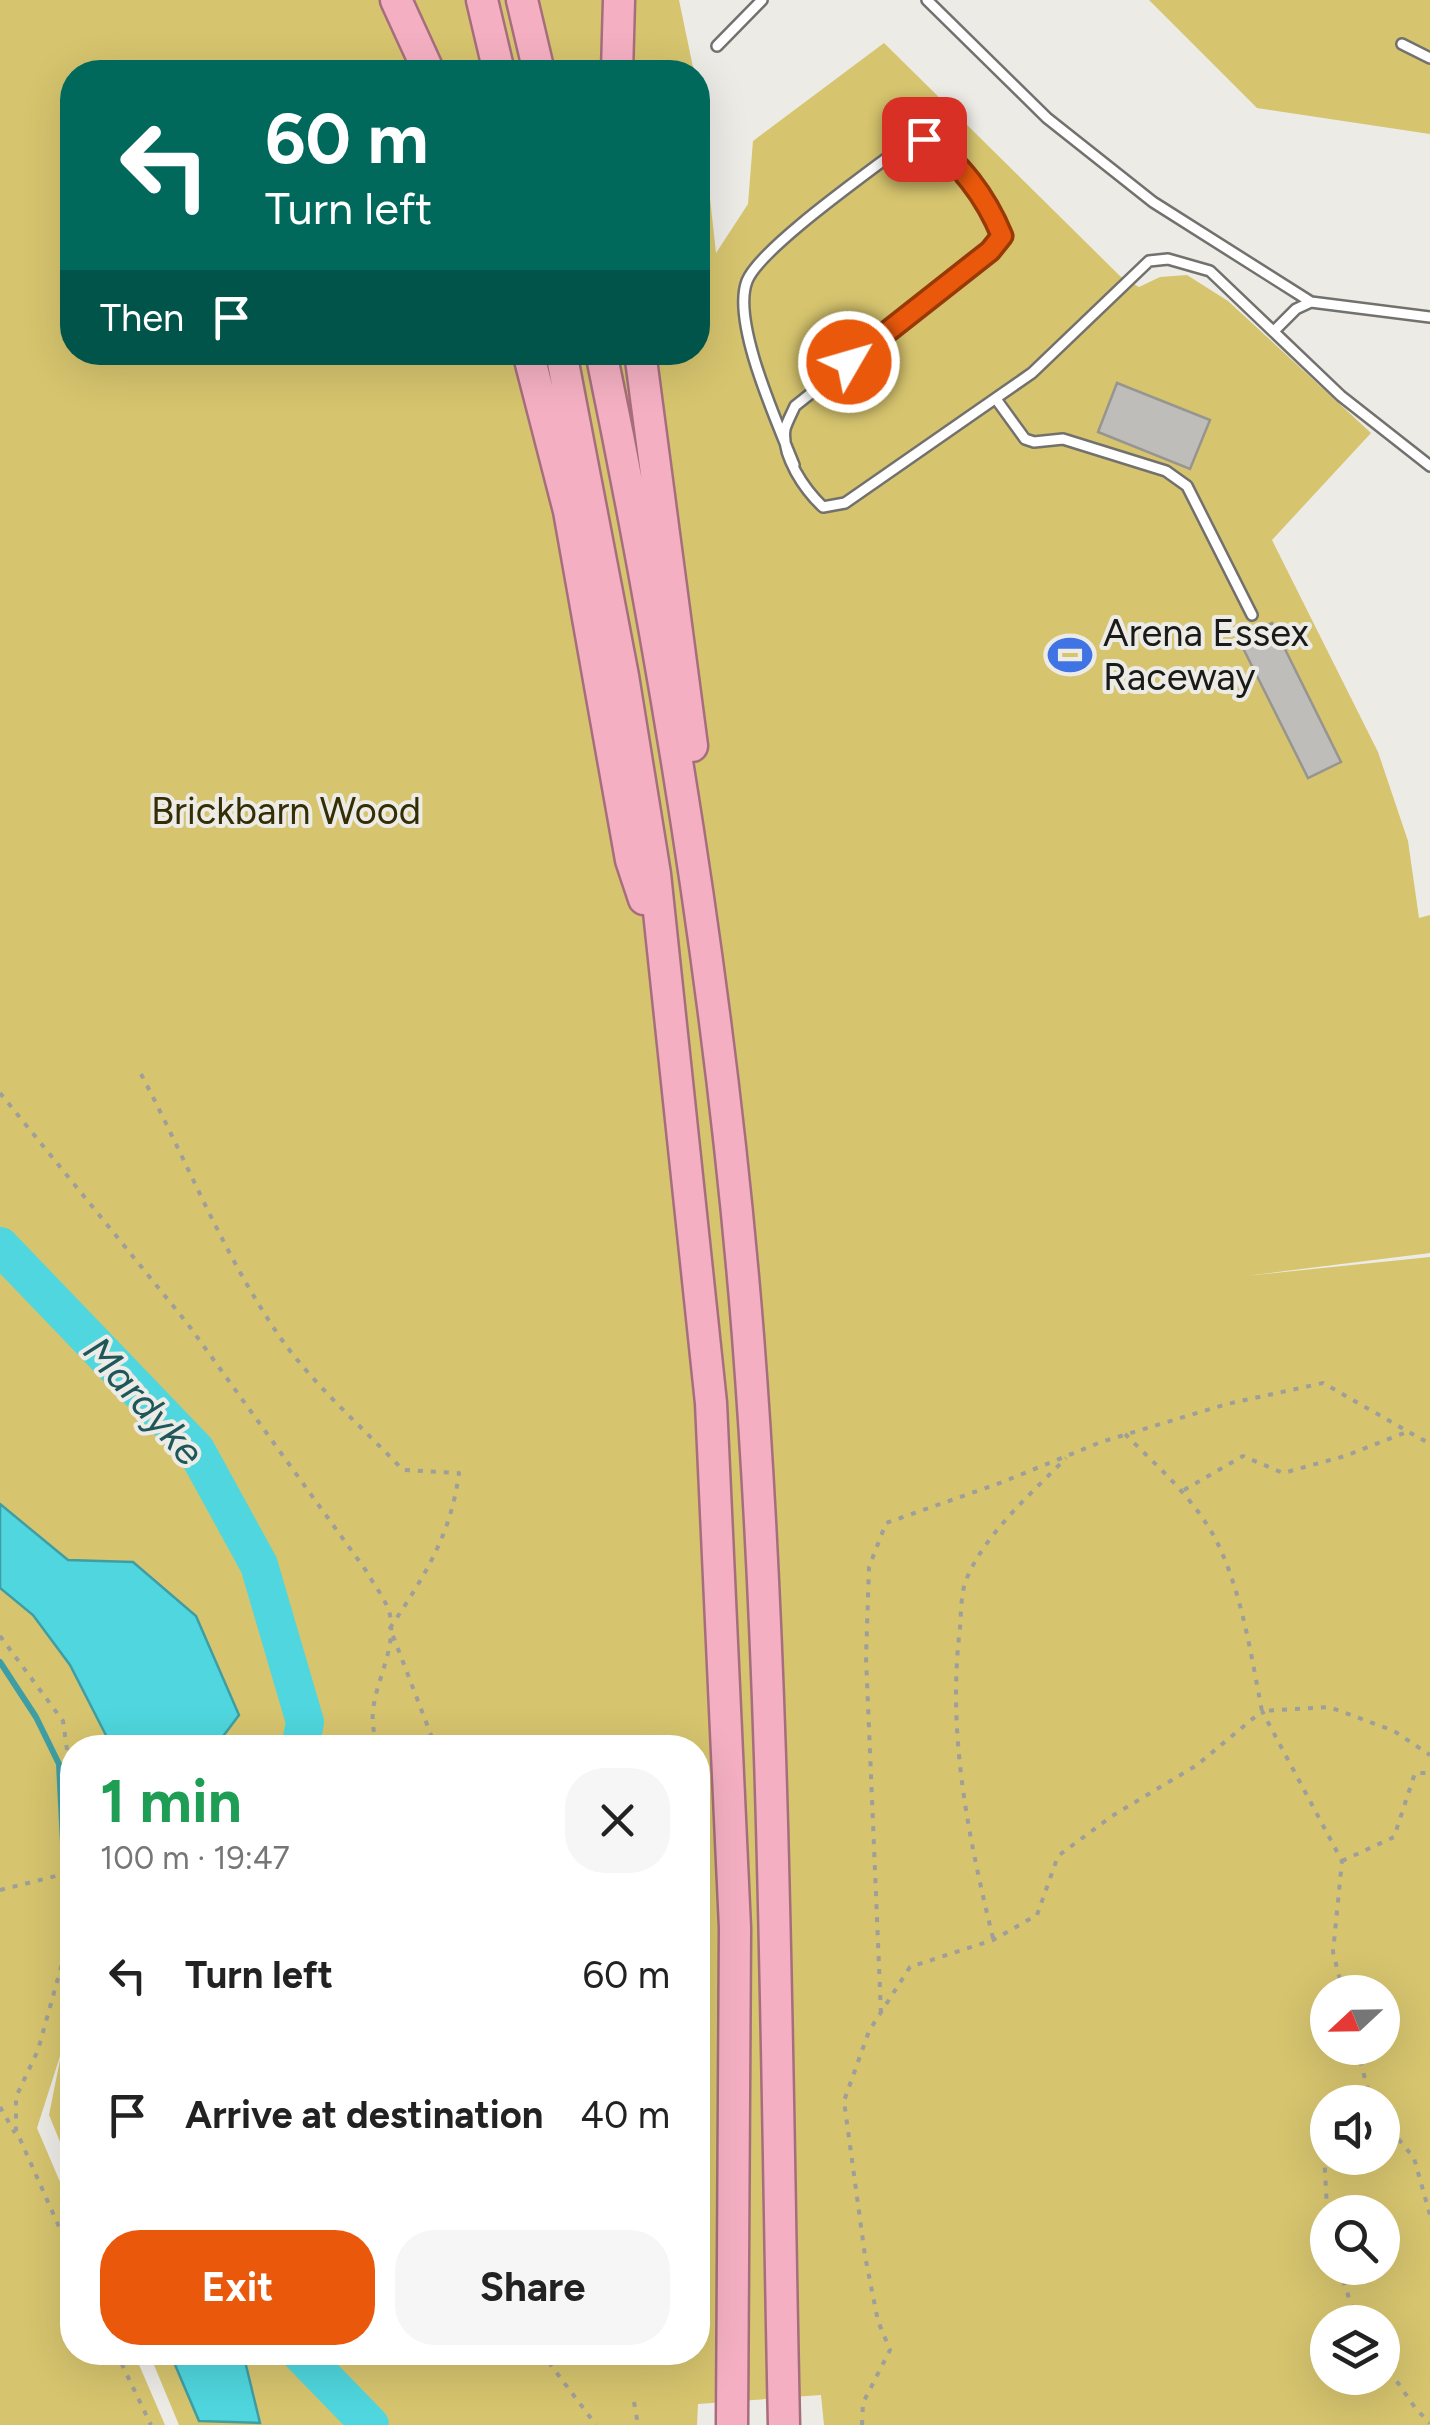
<!DOCTYPE html>
<meta charset="utf-8">
<style>
body{margin:0;font-family:Figtree,sans-serif;background:#f6f6f6;color:#222;height:100vh;display:flex;flex-direction:column;font-size:38px;white-space:nowrap}
*{box-sizing:border-box;margin:0}
p{font-size:32px;color:#767676}
.icon{flex:none;width:55px;height:55px;fill:none;stroke:currentColor;stroke-width:2;stroke-linecap:round;stroke-linejoin:round}
.map{position:relative;flex:1;overflow:hidden}
.sheet{position:absolute;left:60px;top:1735px;width:650px;height:630px;display:flex;flex-direction:column;background:#fff;border-radius:40px;box-shadow:0 10px 40px #0002}
.sheet>*{flex:none}
.top-card{position:absolute;left:60px;top:60px;width:650px;height:305px;border-radius:40px;box-shadow:0 10px 40px #0002;background:#00695c;color:#fff;overflow:hidden}
.needle{width:65px;rotate:248deg}
.buttons{position:absolute;left:1310px;top:1975px;display:grid;gap:20px}
.buttons a{display:grid;place-items:center;width:90px;height:90px;border-radius:50%;background:#fff;box-shadow:0 10px 40px #0002;font-size:50px}
.pin{position:absolute;display:grid;place-items:center;width:85px;height:85px;color:#fff;margin:-42px;border-radius:20px;box-shadow:0 5px 15px #0006}
.me{position:absolute;width:110px;margin:-55px;rotate:52deg;stroke-linejoin:round;filter:drop-shadow(0 0 8px #0008)}
.turn{display:flex;align-items:center;gap:35px;height:210px;padding:0 40px;font-size:45px}
.turn .icon{width:130px;height:130px;stroke-width:2.5}
.turn b{display:block;font-size:70px;line-height:85px}
.then{display:flex;align-items:center;height:95px;padding:0 40px;background:#0003;gap:20px;font-size:38px}
.round{display:grid;place-items:center;flex:none;width:105px;height:105px;border-radius:40px;background:#f6f6f6}
.headline{display:flex;align-items:center;justify-content:space-between;height:170px;padding:0 40px}
h1{font-size:60px;font-weight:700;line-height:75px;color:#1e9e55}
.cta{display:flex;gap:20px;margin-top:auto;padding:20px 40px}
.cta a{flex:1;height:115px;border-radius:40px;background:#ea580c;color:#fff;font-size:40px;font-weight:700;line-height:115px;text-align:center}
.cta a+a{background:#f6f6f6;color:#222}
ul{padding:0;list-style:none}
li{display:flex;align-items:center;gap:30px;height:140px;padding:0 40px}
li div{flex:1}
li b{display:block;font-size:38px}
li em{font-style:normal}
.map>svg:first-child{display:block}
.green{fill:#d6c46e;fill-rule:evenodd}
.water{fill:#4fd6de;stroke:#3f9ea3;stroke-width:2.5}
.lines{fill:none;stroke-linecap:round;stroke-linejoin:round}
.stream{stroke:#3f9ea3;stroke-width:6}
.river{stroke:#4fd6de;stroke-width:38}
.building{fill:#bebdb9;stroke:#969590;stroke-width:2.5}
.service-casing{stroke:#72716d;stroke-width:14}
.trunk-casing{stroke:#a66e7d;stroke-width:35}
.path{stroke:#9e9e9a;stroke-width:4;stroke-dasharray:5 8;stroke-linecap:butt}
.service{stroke:#fff;stroke-width:9}
.trunk{stroke:#f4b0c2;stroke-width:30}
.route-casing{stroke:#983908;stroke-width:25}
.route{stroke:#ea580c;stroke-width:18}
.labels{text-anchor:middle;stroke-width:8;stroke-linejoin:round;paint-order:stroke}
.poi-label{font-size:38px;fill:#1a1a18;stroke:#ecebe6;text-anchor:start}
.park-label{font-size:38px;fill:#352d03;stroke:#ecebe6}
.water-label{font-size:40px;font-style:italic;fill:#1e565a;stroke:#ecebe6}
</style>
<div class="map">
<svg width="1430" height="2425" viewBox="0 0 1430 2425">
<rect width="100%" height="100%" fill="#ecebe6"/>
<path class="green" d="M0,0h679l15,72h-622v280h626v-263l18,164 32,-49 5,-63 131,-98 236,233 19,11 21,-10 27,-2 41,26 143,132 -99,107 106,212 30,89 11,77 11,-3v338l-185,23 185,-19v1168h-606l-3,-30 -123,9 -1,21h-518l-30,-72 549,-1v-604h-626v423l-23,-56 13,-65 -25,78 35,82v142l62,1 31,72h-165zM1328,1992h54v56h-54zM1328,2102h54v56h-54zM1328,2212h54v56h-54zM1328,2322h54v56h-54z
M1149,0h281v134l-173,-26z"/>
<path class="water" d="M0,1504l68,56 65,2 63,54 43,99 -24,32h-103l-42,-82 -37,-50 -33,-27z
M170,2353h73l17,70 -61,-2z"/>
<g class="lines">
<path class="stream" d="M0,1662l36,55 23,47 5,99"/>
<path class="river" d="M0,1246l196,204 63,115 46,157 -5,26
M299,2352l71,73"/>
</g>
<path class="building" d="M1117,383l93,37 -20,49 -92,-37z
M1272,623l69,139 -33,16 -69,-138z"/>
<g class="lines">
<g class="service-casing">
<path id="service" d="M927,0l120,118 106,84 158,100
M1402,44l28,14
M717,46l45,-46
M1275,330l21,-21 15,-7 119,15
M996,399l29,40 9,3 29,-3 103,32 21,15 65,129
M794,465c-16,-41 -63,-143 -47,-184 13,-33 125,-111 157,-136l20,-6c35,19 63,60 78,97l-12,15 -195,155c-3,7 -8,16 -10,23 -4,27 20,61 38,78l22,-4 187,-130 117,-112 19,-2 42,12 131,125 89,70"/>
</g>
<g class="trunk-casing">
<path id="trunk" d="M396,0l33,72
M482,0l17,72
M522,0l17,72
M617,72l2,-72
M528,352l41,159 62,349 13,39
M561,352l62,324 32,198 56,529 24,525 -3,497
M601,352c67,324 121,655 147,984 28,363 28,726 36,1089
M640,352l52,394"/>
</g>
<path class="path" d="M141,1074c47,89 83,183 141,266 32,45 82,89 121,130l56,3c-8,62 -35,104 -69,155l46,120
M0,1093l187,230 180,249c7,13 20,29 23,43 9,47 -34,88 -10,133
M1125,1434c33,33 69,64 91,106 26,52 35,115 46,171l67,-4 65,24 36,24
M1184,1490l59,-34 40,17 62,-17 59,-23
M0,1636l63,85 9,65
M1342,1861l52,-24 21,-64h15
M0,1890l72,-18
M72,1928l-34,122 -22,47v33l56,126
M993,1938c-25,-102 -46,-205 -33,-310 1,-14 1,-32 5,-45 17,-47 67,-90 101,-125
M881,2013l-15,-356 3,-90 17,-44 114,-40 101,-41 126,-38 96,-21 107,61
M1357,2048l14,54
M0,2107l15,26
M1382,2119l32,39 16,57
M1328,2132l-5,2 5,93
M1339,2268l18,54
M116,2352l35,73
M541,2352l55,73
M1382,2360l34,49 14,14
M634,2402l4,23
M862,2425l1,-22 27,-53 -12,-29 -13,-65 -21,-155 25,-70 41,-64 83,-27 44,-25 21,-59 54,-40 85,-51 65,-54 80,150 -9,91 10,40"/>
<use href="#service" class="service"/>
<use href="#trunk" class="trunk"/>
</g>
<g class="lines">
<g class="route-casing">
<path id="route" d="M849,362l141,-111 12,-15c-15,-37 -43,-77 -78,-97"/>
</g>
<use href="#route" class="route"/>
</g>
<defs>
<g id="stadium-bare" transform="scale(3.45)"><path d="M0-5a6.5 5 0 1 0 0 10a6.5 5 0 1 0 0-10ZM-3.5-1.8h7v3.6h-7Z" fill="#4073e4" stroke="#ecebe6" stroke-width="2.5" paint-order="stroke"/></g>
</defs>
<g fill-rule="evenodd">
<use href="#stadium-bare" x="1070" y="655"/>
</g>
<g class="labels">
<g class="poi-label">
<text x="1103" y="646">Arena Essex<tspan x="1103" dy="44">Raceway</tspan></text>
</g>
<g class="park-label">
<text x="286" y="824">Brickbarn Wood</text>
</g>
<g class="water-label">
<text transform="translate(144 1401) rotate(48)" y="14">Mardyke</text>
</g>
</g>
</svg>
<div class="buttons">
<a><svg class="needle" viewBox="-14 -14 28 28"><path d="M0-13l5 13h-10z" fill="#e53935"/><path d="M0 13l5-13h-10z" fill="#767676"/></svg></a>
<a><svg class="icon" aria-label="sound" viewBox="0 0 24 24"><path d="M4 9h4l5-4v14l-5-4H4zM17 9q2 3 0 6"/></svg></a>
<a><svg class="icon" aria-label="search" viewBox="0 0 24 24"><circle cx="10" cy="10" r="6"/><path d="M15 15l6 6"/></svg></a>
<a><svg class="icon" aria-label="layers" viewBox="0 0 24 24"><path d="M12 4l9 5-9 5-9-5zM3 14l9 5 9-5"/></svg></a>
</div>
<div class="pin" style="left:924px;top:139px;background:#d93025"><svg class="icon" aria-label="arrive" viewBox="0 0 24 24"><path d="M6 21V4h12l-3 4 3 4H6"/></svg></div>
<svg class="me" style="left:849px;top:362px" viewBox="-20 -20 40 40"><circle r="17" fill="#ea580c" stroke="#fff" stroke-width="3"/><path d="M0-11L8 9 0 5-8 9z" fill="#fff"/></svg>
<div class="top-card">
<div class="turn"><svg class="icon" aria-label="left" viewBox="0 0 24 24"><path d="M17 20v-9H6M10 6l-5 5 5 5"/></svg><div><b>60 m</b>Turn left</div></div>
<div class="then">Then<svg class="icon" aria-label="arrive" viewBox="0 0 24 24"><path d="M6 21V4h12l-3 4 3 4H6"/></svg></div>
</div>
<section class="sheet">
<div class="headline"><div><h1>1 min</h1><p>100 m · 19:47</p></div><a class="round"><svg class="icon" aria-label="close" viewBox="0 0 24 24"><path d="M6 6l12 12M18 6L6 18"/></svg></a></div>
<ul>
<li><svg class="icon" aria-label="left" viewBox="0 0 24 24"><path d="M17 20v-9H6M10 6l-5 5 5 5"/></svg><div><b>Turn left</b></div><em>60 m</em></li>
<li><svg class="icon" aria-label="arrive" viewBox="0 0 24 24"><path d="M6 21V4h12l-3 4 3 4H6"/></svg><div><b>Arrive at destination</b></div><em>40 m</em></li>
</ul>
<div class="cta"><a>Exit</a><a>Share</a></div>
</section>
</div>
